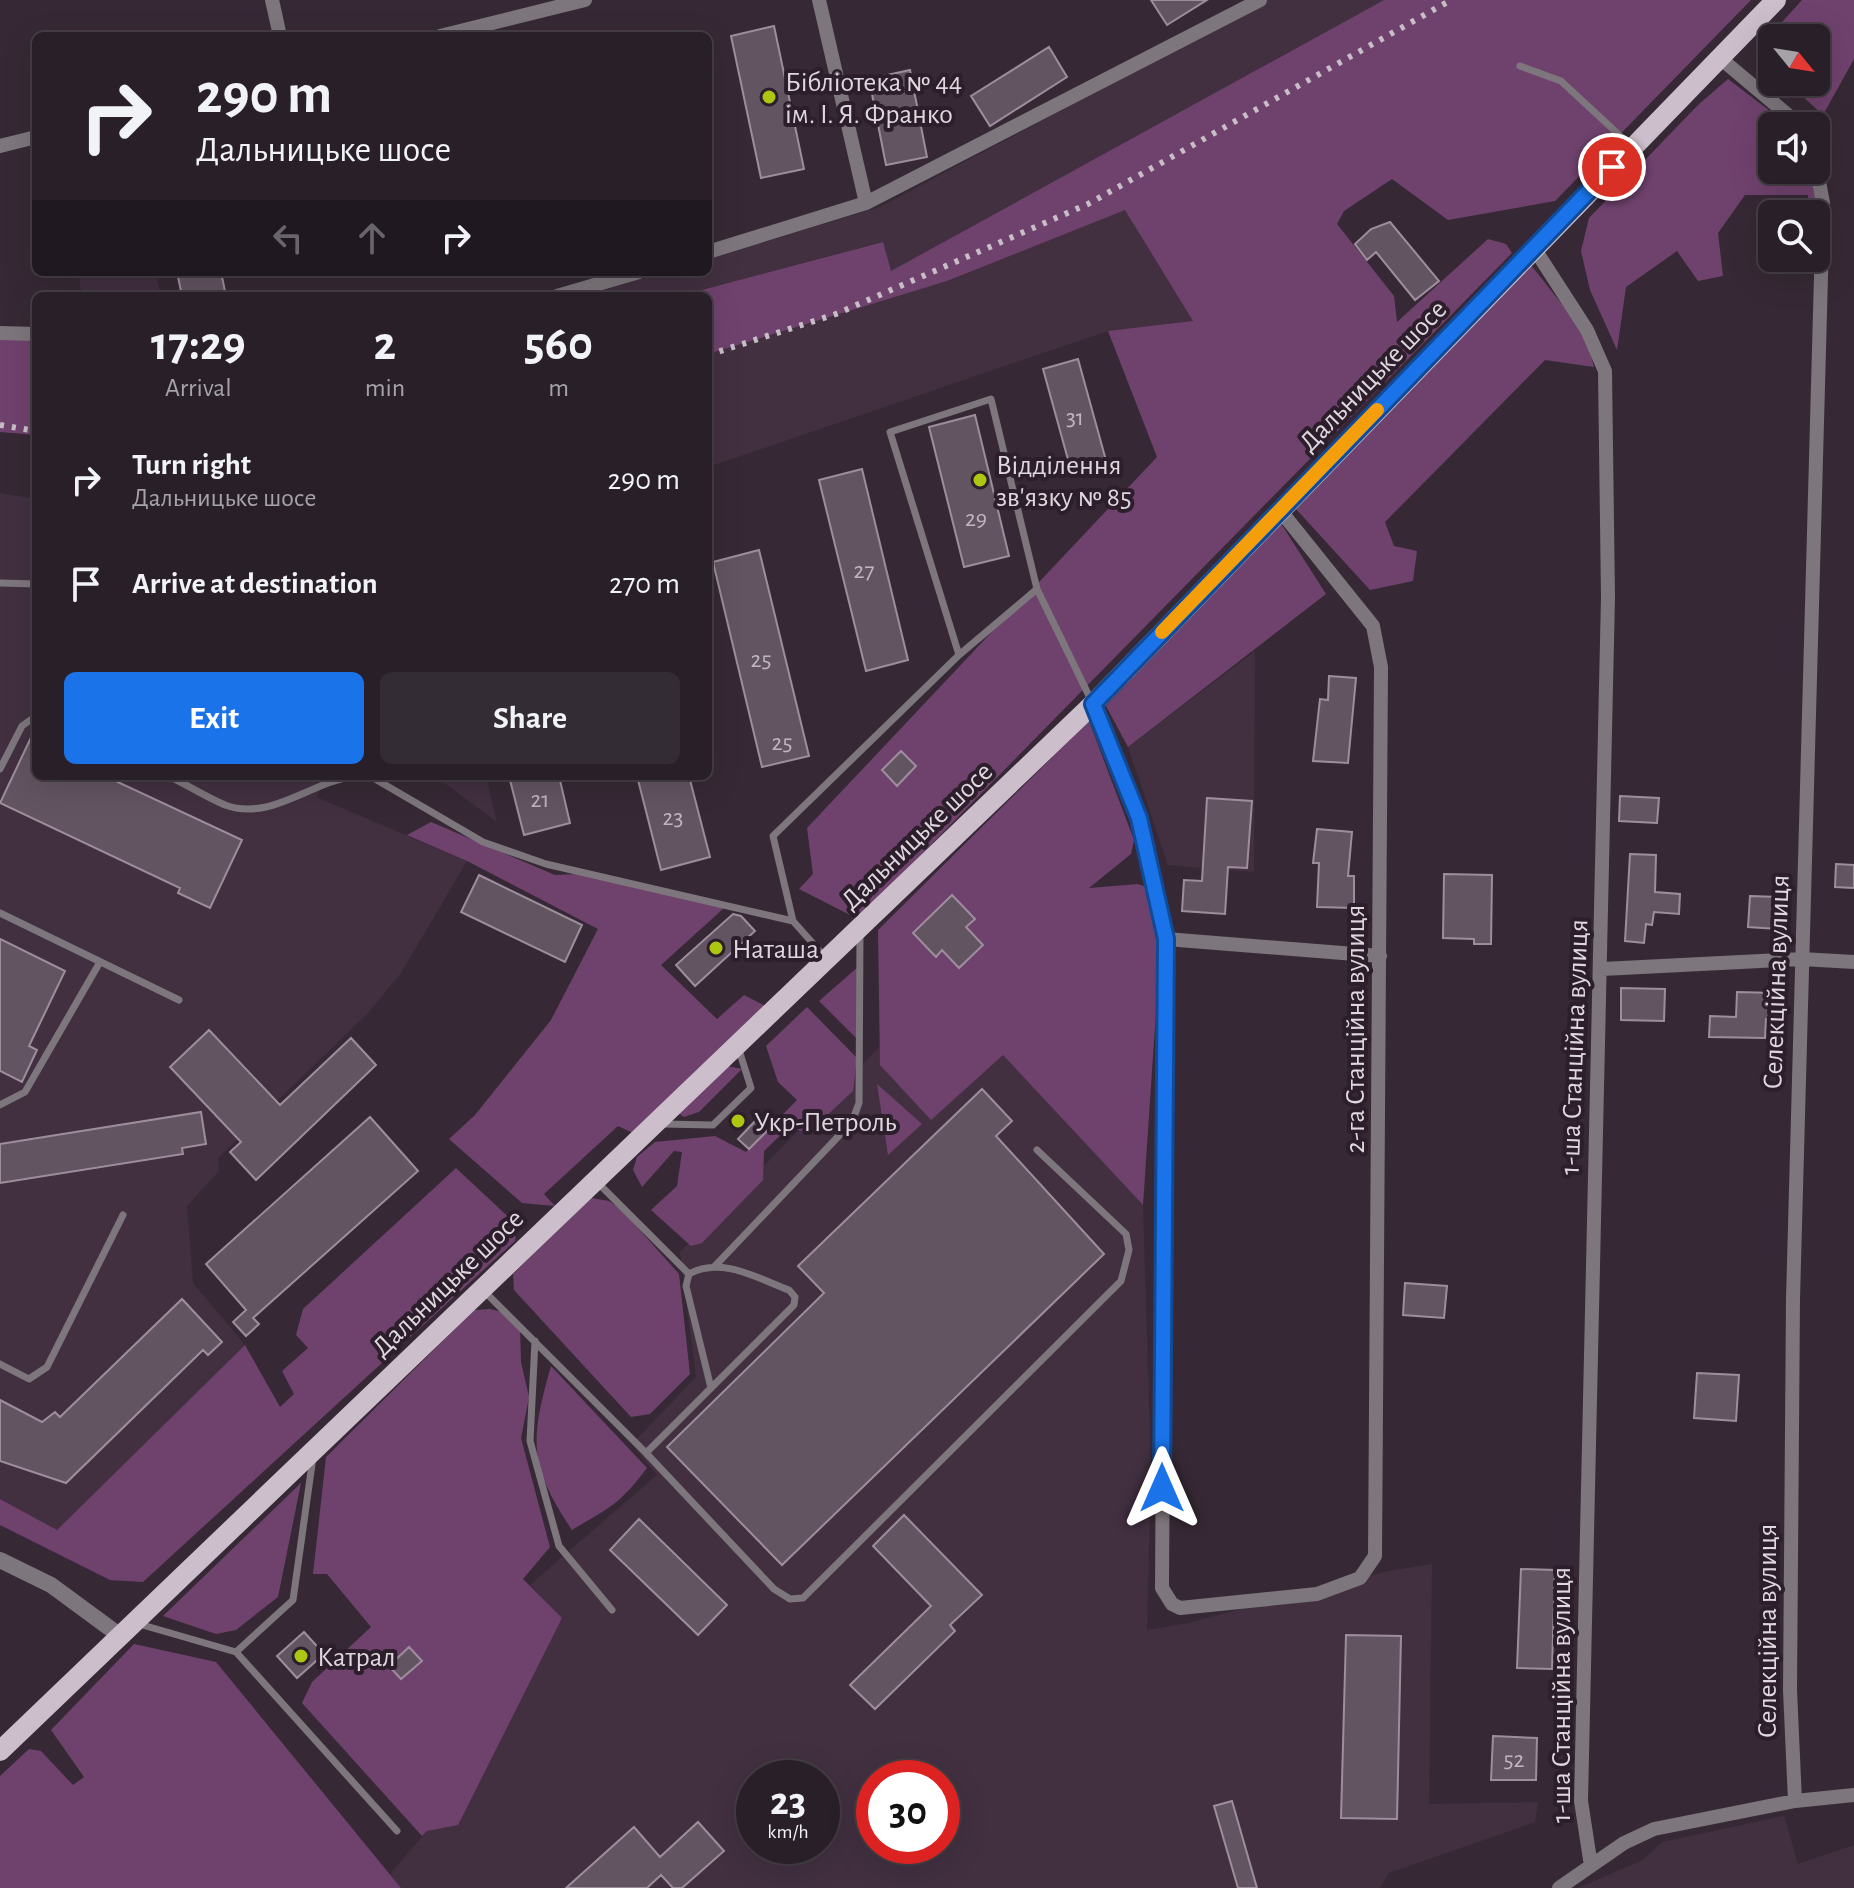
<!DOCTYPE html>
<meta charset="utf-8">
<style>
body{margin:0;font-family:"Alegreya Sans",sans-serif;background:#342c34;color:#f1f3f6;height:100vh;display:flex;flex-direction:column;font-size:30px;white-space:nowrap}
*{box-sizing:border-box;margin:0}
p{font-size:26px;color:#a5a2a8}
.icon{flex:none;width:44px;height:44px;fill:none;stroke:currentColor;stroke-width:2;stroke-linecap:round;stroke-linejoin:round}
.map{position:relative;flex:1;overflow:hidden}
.drawer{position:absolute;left:32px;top:292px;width:680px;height:488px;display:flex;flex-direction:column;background:#281f28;border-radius:12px;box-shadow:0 8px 32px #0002,0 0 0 2px #443d45}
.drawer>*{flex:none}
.hud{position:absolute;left:32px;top:32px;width:680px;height:244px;border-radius:12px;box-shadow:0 8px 32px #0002,0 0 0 2px #443d45;background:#281f28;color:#f1f3f6;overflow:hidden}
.needle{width:52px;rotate:120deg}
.buttons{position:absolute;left:1758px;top:24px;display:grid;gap:16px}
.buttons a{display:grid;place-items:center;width:72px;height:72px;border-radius:12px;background:#281f28;box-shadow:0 8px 32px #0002,0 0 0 2px #443d45;font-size:40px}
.speed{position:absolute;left:736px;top:1760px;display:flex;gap:16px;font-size:40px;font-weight:700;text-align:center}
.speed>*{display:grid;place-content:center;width:104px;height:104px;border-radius:50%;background:#281f28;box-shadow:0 8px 32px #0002,0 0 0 2px #443d45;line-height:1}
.speed small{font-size:20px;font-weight:400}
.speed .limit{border:12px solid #d22;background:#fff;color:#111}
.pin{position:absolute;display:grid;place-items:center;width:68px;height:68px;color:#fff;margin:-34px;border:4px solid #fff;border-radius:50%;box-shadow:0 2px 8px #0007}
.me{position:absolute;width:88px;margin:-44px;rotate:0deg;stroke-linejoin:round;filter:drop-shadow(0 0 6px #0008)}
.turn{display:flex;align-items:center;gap:28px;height:168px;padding:0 32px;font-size:36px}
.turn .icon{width:104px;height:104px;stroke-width:2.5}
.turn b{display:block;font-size:56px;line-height:68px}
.lanes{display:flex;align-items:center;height:76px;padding:0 32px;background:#0003;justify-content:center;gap:40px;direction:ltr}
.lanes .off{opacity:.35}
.eta{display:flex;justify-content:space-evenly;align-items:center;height:136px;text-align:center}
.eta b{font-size:48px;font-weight:700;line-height:56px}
.cta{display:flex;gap:16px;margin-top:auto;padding:16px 32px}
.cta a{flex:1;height:92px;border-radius:12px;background:#1a73e8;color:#fff;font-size:32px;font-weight:700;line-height:92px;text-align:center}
.cta a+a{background:#342c34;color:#f1f3f6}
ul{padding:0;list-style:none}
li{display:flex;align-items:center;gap:24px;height:104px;padding:0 32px}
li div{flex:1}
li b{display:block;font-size:30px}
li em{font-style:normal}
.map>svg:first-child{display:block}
.built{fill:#423041;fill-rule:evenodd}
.green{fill:#6f426d}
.building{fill:#625461;stroke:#9e8e9d;stroke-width:2}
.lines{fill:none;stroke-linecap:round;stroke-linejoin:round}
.service{stroke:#7d767c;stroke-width:7}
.minor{stroke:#7d767c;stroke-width:14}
.tertiary{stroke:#7d767c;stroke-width:16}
.primary{stroke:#ccbecb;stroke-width:20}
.rail{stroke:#c7bec7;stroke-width:6;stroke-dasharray:4 8;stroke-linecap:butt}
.route-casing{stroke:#114b97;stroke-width:20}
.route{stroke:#1a73e8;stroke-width:14}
.slow{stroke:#f59e0b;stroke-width:14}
.poi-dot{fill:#acc611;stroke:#2c1f2b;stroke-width:3}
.labels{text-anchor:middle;stroke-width:8;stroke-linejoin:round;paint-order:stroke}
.number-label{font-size:24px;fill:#c0b6c0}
.poi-label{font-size:28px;fill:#dfd7df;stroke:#2c1f2b;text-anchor:start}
.street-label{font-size:28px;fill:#dfd7df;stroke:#2c1f2b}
</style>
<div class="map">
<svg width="1854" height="1888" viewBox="0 0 1854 1888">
<rect width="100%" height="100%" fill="#362935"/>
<path class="built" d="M1268,0h116l-494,272 -8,-30 -203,54h-95l79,-24h45v-13l172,-52z
M1125,209l69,113 -86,9 -400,136v-118l239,-68z
M78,272h77l6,24h-79z
M0,493l36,6v277h293l-13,21 151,64 -66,112 -33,40 -150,145 1,13 -32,35 6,77 52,62 -188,185 -57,-31z
M1255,651l-1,221 -86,-7 -40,-118z
M435,776h51l11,46z
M939,986l204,219 8,264 -4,161 41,-7 200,-52 44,-7 -3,240 109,-2 -3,20 -146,51 -9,15h-979l-11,-14 37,-43 135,-212 -32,-34 127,-110 -25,-31 64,-67 -16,-125zM754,1778h68v68h-68zM874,1778h68v68h-68z
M1784,1816l14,48 56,-19v43h-276l65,-28 19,-18z"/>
<path class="green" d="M1384,0h367l-196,201 -107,19 -56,-41 -48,32 -7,13 57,72 3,26 91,-83 18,5 6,9 -654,666 -59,-30 14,-15 -6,-46 350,-371 -49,-126 85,-10 -68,-111 -178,71 -239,73v-58h-29l204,-54 8,29z
M1802,0h52v59l-31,56 -36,-33h29v-44h-44v29l-6,-6 8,-30z
M1728,79l62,47h-18v44h37l7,24v20h-8v-19h-63l-27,38 5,43 -25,5 -21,-30 -51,36 -9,63 -27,-60 -9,-39 8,-33 109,-113z
M1530,264l55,69 9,34 -49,-7 -160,162 9,24 23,5 -4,30 -43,9 -74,-81z
M0,334l36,1v100l-36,-3z
M1280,522l46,72 -198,153 -22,-41z
M1089,721l45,119 -3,14 -42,34 49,-4 26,9 -21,312 -140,-150 -72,65 -51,-55 -2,-135z
M431,822l124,53 24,-1 145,34 -63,57 56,54 27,-24 27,14 -134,126 -19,-9 -74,68 11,12 -33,-3 -73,-64 26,-24 76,-95 47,-91 -131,-68 -60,-26z
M858,967v73l-39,-39z
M807,1007l50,51 -4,33 -45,42 -19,-6 -25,24 -1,29 -61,63 -11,3 -40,-36 26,-24 5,-34 -8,-1 -32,36 -9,-17 4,-13 18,-15 60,-6 31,16 51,-52 -19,-18 -12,-36z
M727,1066l15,3 -43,43 -15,5 -7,-5z
M877,1084l45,40 -34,31z
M456,1168l61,57 -2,16 -372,341 -33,-2 -110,-55v-26l57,31 188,-185 35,62 14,-13 -12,-23 26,-23 -12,-13 7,-26z
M591,1198l18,3 12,8 58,65 11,100 -40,40 -19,3 -117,-127 -1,-16z
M490,1309l20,5 10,11 1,37 8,35 -8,41 29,109 -27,32 39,39 -104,207 -31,6 -5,5 -120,-133 10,-21 59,-55 -44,-53h-14l13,-117 148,-147z
M551,1366l96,102c-29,38 -37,39 -75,62 -44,-66 -42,-90 -21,-164z
M301,1483l-23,114 -42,33 -20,4 -53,-18z
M134,1644l82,18 185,226h-401v-112l29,-27 12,2 32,34 11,-8 -33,-47z"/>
<path class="building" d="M1151,0h56l-40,25z
M774,26l30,143 -43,9 -30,-142z
M1049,47l18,30 -77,49 -19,-30z
M910,70l17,87 -41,8 -17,-86z
M1390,222l49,59 -24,19 -39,-48 -9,8 -12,-16 16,-15z
M177,272h44l5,24h-44z
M1078,359l29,105 -35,10 -29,-105z
M975,415l34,141 -45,11 -35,-140z
M862,469l46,191 -42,11 -47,-191z
M759,550l50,206 -47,11 -49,-205z
M1329,676l27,2 -8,85 -35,-2 7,-62 8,1z
M36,727v49h69l137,64 -32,68 -32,-15 2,-5 -180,-85z
M901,751l15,15 -19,20 -15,-16z
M509,776h50l11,47 -46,12z
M637,776h52l21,81 -49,13z
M1620,796l39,2 -2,25 -38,-2z
M1207,798l45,3 -5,67 -19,-1 -3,47 -43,-3 2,-31 18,1z
M1317,829l35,3 -4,44h6v32l-37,-1 2,-44h-6z
M1630,854l26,1 -1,37 25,2 -1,20 -25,-2 -2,13 -6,-1 -2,19 -19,-2z
M1836,864l18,1v23l-19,-1z
M1444,874l48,1 -1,69h-17v-5l-31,-1z
M479,875l103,50 -17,37 -104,-50z
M952,895l23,24 -9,8 17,18 -24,23 -17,-18 -6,7 -23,-24z
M1750,896l28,1 -1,32 -29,-2z
M733,914l8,2 14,15 -60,55 -19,-21z
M0,939l65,32 -36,75 8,4 -15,32 -22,-11z
M1621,988l44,1 -1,32 -43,-1z
M1737,992l38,1 -1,26h-8l-1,19 -56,-1 1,-21 26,1z
M209,1030l71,75 71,-67 25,27 -120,115 -26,-28 11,-10 -71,-75z
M982,1089l30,32 -16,15 108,118 -322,311 -115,-118 157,-154 -26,-27z
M201,1112l5,32 -24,4 1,6 -183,29v-39z
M370,1117l48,54 -165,147 6,6 -13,12 -13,-14 13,-12 -40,-46z
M758,1118l11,11 -20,20 -11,-10z
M1405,1283l42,3 -3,32 -41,-3z
M182,1299l40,43 -14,13 -5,-5 -137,133 -66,-22v-61l42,22 13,-10 5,5z
M1697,1373l42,2 -3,46 -42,-3z
M904,1515l78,80 -32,30 5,6 -80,78 -25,-24 81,-79 -58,-60z
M639,1519l88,86 -29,30 -88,-85z
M1521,1569l34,1 -3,99 -35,-1z
M304,1632l20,22 -27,24 -20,-22z
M1346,1635l55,1 -4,183 -56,-1z
M409,1647l13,14 -21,18 -12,-13z
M1493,1736l44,2 -1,42h-45z
M1232,1801l25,87h-19l-24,-82z
M698,1822l26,29 -42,37h-9l-12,-13 -14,13h-81l68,-61 26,30z"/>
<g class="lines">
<path class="service" d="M1520,66l41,15 69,64
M0,583l36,1
M959,655l78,-66
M0,769l22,-43 14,-10
M169,776c18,9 37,21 56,29 46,17 86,-24 131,-29
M370,776l113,66 63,22 247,57
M0,913l179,87
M825,957l-32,-36 -20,-85 186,-181 -69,-223 101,-33 46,190 55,113
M0,1105l25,-13 75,-130
M662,1124l51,1 38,-37 -12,-38
M597,1182l92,92
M714,1267l138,-145 7,-19 1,-169
M483,1290l163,163 128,136 16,10 13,-1 318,-317 8,-31 -3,-16 -89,-84
M535,1341l-5,100 29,105 53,64
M0,1364l29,15 18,-12 76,-152
M646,1453l148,-148 1,-8 -6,-7c-32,-12 -68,-34 -100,-16l-3,12 25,102
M139,1624l97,28 161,179
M236,1652l57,-52 20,-143"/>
<path class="minor" d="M272,0l8,36
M819,0l47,203
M440,36l145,-36
M1720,58l68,57 9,11
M0,146l36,-9
M1534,248l53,82 18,41 3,226 -27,1204 10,65
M708,252l158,-49 394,-203
M557,296l82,-24
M0,333l36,1
M1093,704l46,114 27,121 -4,649 10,16 8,4 137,-14 43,-16 15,-22 6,-889 -8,-41 -93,-116
M1166,939l214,17
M1602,969l200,-10 52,3
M1795,1801l-5,-111 3,-391 30,-1096 -7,-38
M1559,1888l65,-45 30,-14 141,-28 59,-6"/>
<path class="tertiary" d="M0,1560l51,25 68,50"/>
<path class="primary" d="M0,1751l1093,-1047 683,-704"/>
<path class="rail" d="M708,355l128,-41 252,-110 363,-204
M0,425l36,6"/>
</g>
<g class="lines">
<g class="route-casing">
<path id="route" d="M1162,1488l4,-549 -27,-121 -46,-114 519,-537"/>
</g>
<use href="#route" class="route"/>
<path class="slow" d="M1162,632l215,-222"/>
</g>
<g class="poi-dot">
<circle cx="769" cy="97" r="8"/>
<circle cx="980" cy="480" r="8"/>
<circle cx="716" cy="948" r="8"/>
<circle cx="738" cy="1121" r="8"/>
<circle cx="301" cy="1656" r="8"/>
</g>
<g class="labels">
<g class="number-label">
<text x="1075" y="425">31</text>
<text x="976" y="526">29</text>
<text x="864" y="578">27</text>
<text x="761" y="667">25</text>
<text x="782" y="750">25</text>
<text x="540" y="807">21</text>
<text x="673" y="825">23</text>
<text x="1514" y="1767">52</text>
</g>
<g class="poi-label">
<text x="785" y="91">Бібліотека № 44<tspan x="785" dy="32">ім. І. Я. Франко</tspan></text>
<text x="996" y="474">Відділення<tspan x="996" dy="32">зв'язку № 85</tspan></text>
<text x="732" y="958">Наташа</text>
<text x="754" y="1131">Укр-Петроль</text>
<text x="317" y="1666">Катрал</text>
</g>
<g class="street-label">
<text transform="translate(1372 375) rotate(-46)" y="10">Дальницьке шосе</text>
<text transform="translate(916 835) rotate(-44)" y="10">Дальницьке шосе</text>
<text transform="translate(1775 982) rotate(-88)" y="10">Селекційна вулиця</text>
<text transform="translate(1354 1029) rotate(-90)" y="10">2-га Станційна вулиця</text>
<text transform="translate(1573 1047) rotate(-88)" y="10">1-ша Станційна вулиця</text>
<text transform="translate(447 1282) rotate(-44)" y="10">Дальницьке шосе</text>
<text transform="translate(1766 1631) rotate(-90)" y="10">Селекційна вулиця</text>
<text transform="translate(1560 1695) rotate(-90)" y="10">1-ша Станційна вулиця</text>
</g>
</g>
</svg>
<div class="buttons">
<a><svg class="needle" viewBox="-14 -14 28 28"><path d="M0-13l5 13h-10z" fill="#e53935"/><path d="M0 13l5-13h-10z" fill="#a5a2a8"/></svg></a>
<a><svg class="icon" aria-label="sound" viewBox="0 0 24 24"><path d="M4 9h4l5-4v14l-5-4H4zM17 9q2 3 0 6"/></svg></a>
<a><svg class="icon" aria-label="search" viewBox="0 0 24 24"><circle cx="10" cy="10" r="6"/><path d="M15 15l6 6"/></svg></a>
</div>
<div class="speed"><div>23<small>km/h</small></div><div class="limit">30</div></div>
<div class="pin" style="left:1612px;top:167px;background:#d93025"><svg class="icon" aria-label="arrive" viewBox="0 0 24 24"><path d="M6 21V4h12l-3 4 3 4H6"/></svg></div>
<svg class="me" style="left:1162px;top:1488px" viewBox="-20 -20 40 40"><path d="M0-17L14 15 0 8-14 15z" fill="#1a73e8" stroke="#fff" stroke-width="4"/></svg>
<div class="hud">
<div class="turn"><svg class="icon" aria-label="right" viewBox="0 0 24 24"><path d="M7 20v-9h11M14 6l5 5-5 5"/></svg><div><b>290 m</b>Дальницьке шосе</div></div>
<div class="lanes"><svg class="icon off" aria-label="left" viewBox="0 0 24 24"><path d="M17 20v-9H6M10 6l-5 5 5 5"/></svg><svg class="icon off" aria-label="ahead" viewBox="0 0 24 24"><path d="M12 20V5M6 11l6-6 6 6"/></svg><svg class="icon" aria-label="right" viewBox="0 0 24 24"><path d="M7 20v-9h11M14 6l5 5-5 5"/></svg></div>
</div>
<section class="drawer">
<div class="eta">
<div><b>17:29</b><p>Arrival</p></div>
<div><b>2</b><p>min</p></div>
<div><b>560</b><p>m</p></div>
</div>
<ul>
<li><svg class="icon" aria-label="right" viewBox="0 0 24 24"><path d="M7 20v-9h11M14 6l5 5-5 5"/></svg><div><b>Turn right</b><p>Дальницьке шосе</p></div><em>290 m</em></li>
<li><svg class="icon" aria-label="arrive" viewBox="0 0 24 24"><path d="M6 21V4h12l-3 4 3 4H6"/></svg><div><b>Arrive at destination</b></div><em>270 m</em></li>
</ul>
<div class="cta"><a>Exit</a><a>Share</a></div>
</section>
</div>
